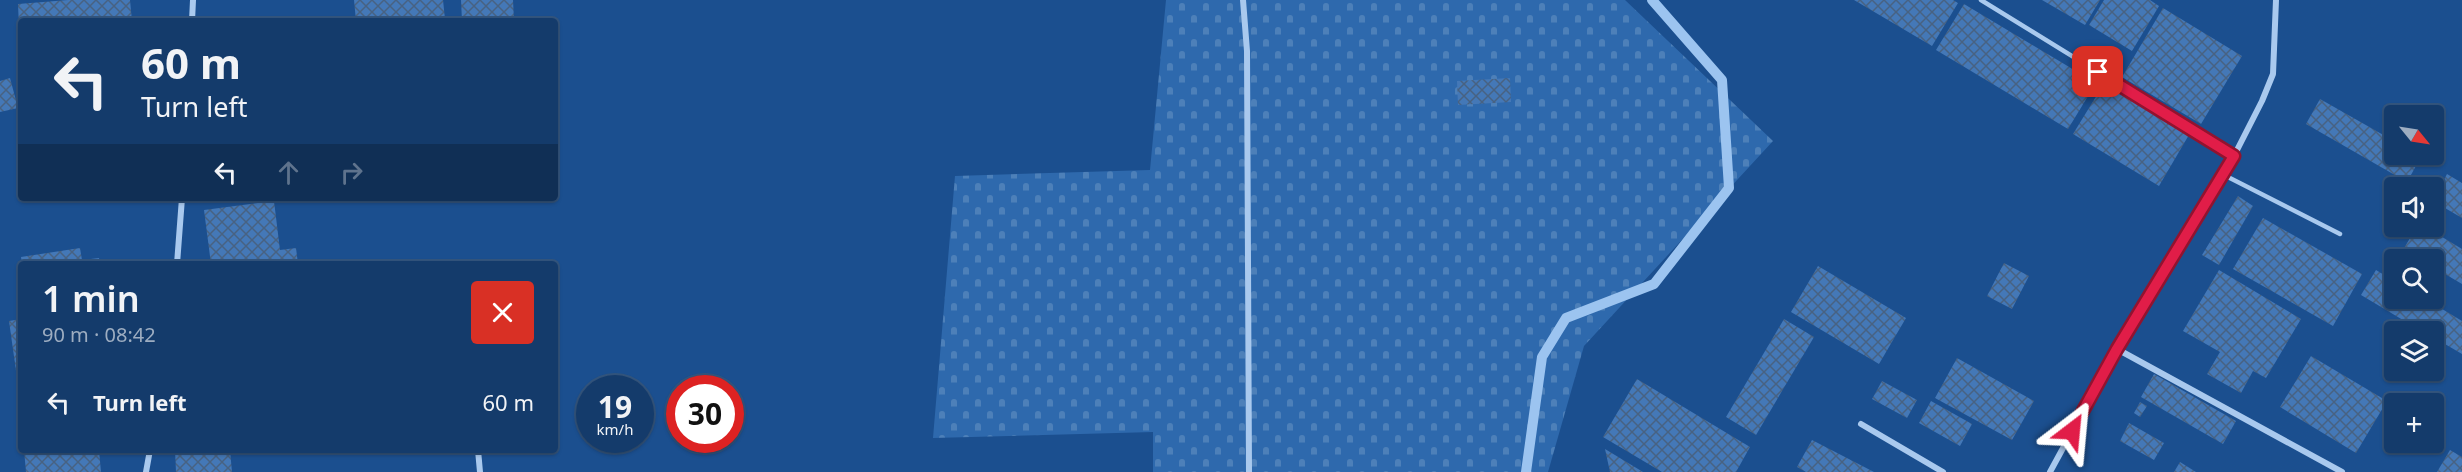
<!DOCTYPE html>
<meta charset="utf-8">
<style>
body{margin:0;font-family:"Noto Sans",sans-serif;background:#214673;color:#f1f3f6;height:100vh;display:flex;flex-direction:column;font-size:22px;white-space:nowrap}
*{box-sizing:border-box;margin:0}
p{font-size:20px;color:#9dadc1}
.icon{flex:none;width:33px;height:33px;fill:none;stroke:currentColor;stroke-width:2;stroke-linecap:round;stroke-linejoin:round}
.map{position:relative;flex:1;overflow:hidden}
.panel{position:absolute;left:18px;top:261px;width:540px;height:192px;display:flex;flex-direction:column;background:#143b6b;border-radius:6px;box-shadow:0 2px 4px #0004,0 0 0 2px #33557e}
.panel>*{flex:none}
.top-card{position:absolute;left:18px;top:18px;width:540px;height:183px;border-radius:6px;box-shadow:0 2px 4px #0004,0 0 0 2px #33557e;background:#143b6b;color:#f1f3f6;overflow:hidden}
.needle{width:39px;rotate:120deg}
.fabs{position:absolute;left:2384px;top:105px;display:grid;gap:12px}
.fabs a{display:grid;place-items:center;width:60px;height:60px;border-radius:6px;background:#143b6b;box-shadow:0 2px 4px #0004,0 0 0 2px #33557e;font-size:30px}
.speed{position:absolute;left:576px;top:375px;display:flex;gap:12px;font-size:30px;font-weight:700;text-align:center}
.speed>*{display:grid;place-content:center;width:78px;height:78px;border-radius:50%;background:#143b6b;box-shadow:0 2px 4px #0004,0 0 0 2px #33557e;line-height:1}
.speed small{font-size:15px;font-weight:400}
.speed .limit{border:9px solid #d22;background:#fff;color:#111}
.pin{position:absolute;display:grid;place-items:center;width:51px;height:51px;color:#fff;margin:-26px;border-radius:12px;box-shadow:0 3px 9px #0006}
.me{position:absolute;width:66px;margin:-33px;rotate:29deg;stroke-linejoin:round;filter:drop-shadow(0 0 4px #0008)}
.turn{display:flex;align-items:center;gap:21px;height:126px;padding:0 24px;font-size:27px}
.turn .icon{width:78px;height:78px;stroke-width:2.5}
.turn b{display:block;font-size:42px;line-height:51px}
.lanes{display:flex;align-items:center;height:57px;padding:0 24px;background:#0003;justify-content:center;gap:30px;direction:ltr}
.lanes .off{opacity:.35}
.round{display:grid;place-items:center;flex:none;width:63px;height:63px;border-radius:6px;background:#214673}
.overview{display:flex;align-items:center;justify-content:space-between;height:102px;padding:0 24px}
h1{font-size:36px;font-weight:600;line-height:45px}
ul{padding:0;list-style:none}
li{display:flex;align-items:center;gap:18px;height:78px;padding:0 24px}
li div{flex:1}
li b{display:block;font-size:22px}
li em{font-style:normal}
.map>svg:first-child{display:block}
.cemetery{fill:url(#cemetery-stones)}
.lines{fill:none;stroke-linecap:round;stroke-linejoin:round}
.stream{stroke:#9cc4f0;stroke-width:10}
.building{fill:url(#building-cross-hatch)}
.service{stroke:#a9c9ee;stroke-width:4.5}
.minor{stroke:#a9c9ee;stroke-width:6}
.route-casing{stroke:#92132f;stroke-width:15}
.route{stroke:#e11d48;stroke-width:10}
</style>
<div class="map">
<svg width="2462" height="472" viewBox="0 0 2462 472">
<defs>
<pattern id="cemetery-stones" width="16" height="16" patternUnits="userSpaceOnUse" patternTransform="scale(1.5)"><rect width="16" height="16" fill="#2e69ad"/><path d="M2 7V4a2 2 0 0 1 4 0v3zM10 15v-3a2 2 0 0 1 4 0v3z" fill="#4d80b9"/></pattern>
<pattern id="building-cross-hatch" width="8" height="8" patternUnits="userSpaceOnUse" patternTransform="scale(1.5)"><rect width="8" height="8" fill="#4478b7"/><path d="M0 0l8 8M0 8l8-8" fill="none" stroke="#486282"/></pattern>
</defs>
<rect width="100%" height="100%" fill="#1b4f8f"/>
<path class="cemetery" d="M1166,0h459l148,141 -189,205 -36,126h-395v-40l-220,6 22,-262 195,-6z"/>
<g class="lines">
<path class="stream" d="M1526,472l16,-115 24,-39 88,-34 75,-96 -7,-108 -70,-80"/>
</g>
<path class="building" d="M68,0h62l2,21h-111l-2,6 -1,-23z
M354,0h89l2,19 -89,2z
M461,0h52l1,21h-52z
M1854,0h99l5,3 -26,43z
M2042,0h58l-15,25z
M2104,0h46l9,6 -27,45 -43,-26z
M1964,4l132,79 -28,46 -132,-79z
M2163,8l79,48 -41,68 -79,-47z
M2108,77l85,51 -34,58 -86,-52z
M10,78l8,30 -18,4v-31z
M1510,78l1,24 -53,3 -1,-24z
M2320,99l74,42v13h23l4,3 -14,25 -101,-58z
M2447,174l15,9v35l-29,-17z
M2238,196l15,10 -34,59 -17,-10z
M274,201l6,49 16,-2 2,16h-87l-7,-54z
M2263,218l99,56 -29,52 -100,-57z
M2417,226h7l38,23v35l-29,-17v-7h-13l-17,-10z
M80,248l2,12 17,-2 1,6h-78l-1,-7z
M2004,263l25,13 -17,33 -25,-13z
M1818,266l88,52 -27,46 -88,-52z
M2219,270l82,49 -35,59 -13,-7 -12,22 -34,-19 13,-22 -37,-21z
M2376,270l18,11v17h30l38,23v33l-29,-17v-5h-10l-62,-37z
M21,319v66h-3l-9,-64z
M1784,319l30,18 -58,98 -30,-18z
M2311,356l76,45 -31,52 -76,-46z
M1957,358l77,43 -22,39 -77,-42z
M2154,374l82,47 -13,23 -82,-47z
M1637,379l113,68 -14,25h-74l-59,-35z
M1882,381l35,19 -10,18 -35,-19z
M1931,401l41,23 -12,22 -41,-23z
M2140,402l7,4 -7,11 -6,-4z
M2129,423l35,20 -10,17 -34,-19z
M1812,440l62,32h-68l-9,-5z
M1605,449l38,23h-33z
M24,450h75l2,22h-75z
M175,450h55l2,22h-56z
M2450,450l12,7v15h-25z
M2180,462l16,10h-22z"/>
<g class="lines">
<path class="service" d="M1981,0l253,156
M2222,174l118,60"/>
<path class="minor" d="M1243,0l4,51 2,421
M192,21l1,-21
M177,264l5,-66
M2117,349l225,123
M1861,424l82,48
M478,450l2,22
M146,472l4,-22
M2050,472l67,-123 117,-193 28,-55 11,-27 3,-74"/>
</g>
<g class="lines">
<g class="route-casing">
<path id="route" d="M2072,431l45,-82 117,-193 -136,-84"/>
</g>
<use href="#route" class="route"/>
</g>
</svg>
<div class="fabs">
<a><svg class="needle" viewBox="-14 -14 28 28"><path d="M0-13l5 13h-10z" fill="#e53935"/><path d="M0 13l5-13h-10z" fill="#9dadc1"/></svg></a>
<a><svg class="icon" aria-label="sound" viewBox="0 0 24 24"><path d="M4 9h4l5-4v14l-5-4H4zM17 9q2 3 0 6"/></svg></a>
<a><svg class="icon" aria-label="search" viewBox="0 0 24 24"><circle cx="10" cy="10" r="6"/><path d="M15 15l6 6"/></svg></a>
<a><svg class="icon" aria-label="layers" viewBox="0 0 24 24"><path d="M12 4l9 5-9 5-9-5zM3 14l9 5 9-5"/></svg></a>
<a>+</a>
</div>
<div class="speed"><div>19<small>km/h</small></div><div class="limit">30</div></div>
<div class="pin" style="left:2098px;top:72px;background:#d93025"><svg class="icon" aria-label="arrive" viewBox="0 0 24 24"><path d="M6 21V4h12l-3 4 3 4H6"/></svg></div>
<svg class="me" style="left:2072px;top:431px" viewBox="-20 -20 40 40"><path d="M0-17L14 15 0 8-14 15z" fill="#e11d48" stroke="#fff" stroke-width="4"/></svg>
<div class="top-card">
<div class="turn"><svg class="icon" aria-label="left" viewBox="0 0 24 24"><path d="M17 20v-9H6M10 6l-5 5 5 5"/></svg><div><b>60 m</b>Turn left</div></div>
<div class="lanes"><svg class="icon" aria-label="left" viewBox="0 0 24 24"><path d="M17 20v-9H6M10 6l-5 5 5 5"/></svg><svg class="icon off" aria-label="ahead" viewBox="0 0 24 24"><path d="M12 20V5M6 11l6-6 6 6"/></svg><svg class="icon off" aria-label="right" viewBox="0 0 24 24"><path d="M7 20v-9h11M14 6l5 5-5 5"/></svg></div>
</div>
<section class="panel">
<div class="overview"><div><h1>1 min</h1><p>90 m · 08:42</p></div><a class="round" style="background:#d93025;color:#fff"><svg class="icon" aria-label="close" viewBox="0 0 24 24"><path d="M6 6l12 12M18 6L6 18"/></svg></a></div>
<ul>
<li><svg class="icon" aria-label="left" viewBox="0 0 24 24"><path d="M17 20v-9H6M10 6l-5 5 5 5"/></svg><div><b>Turn left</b></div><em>60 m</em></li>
</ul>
</section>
</div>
